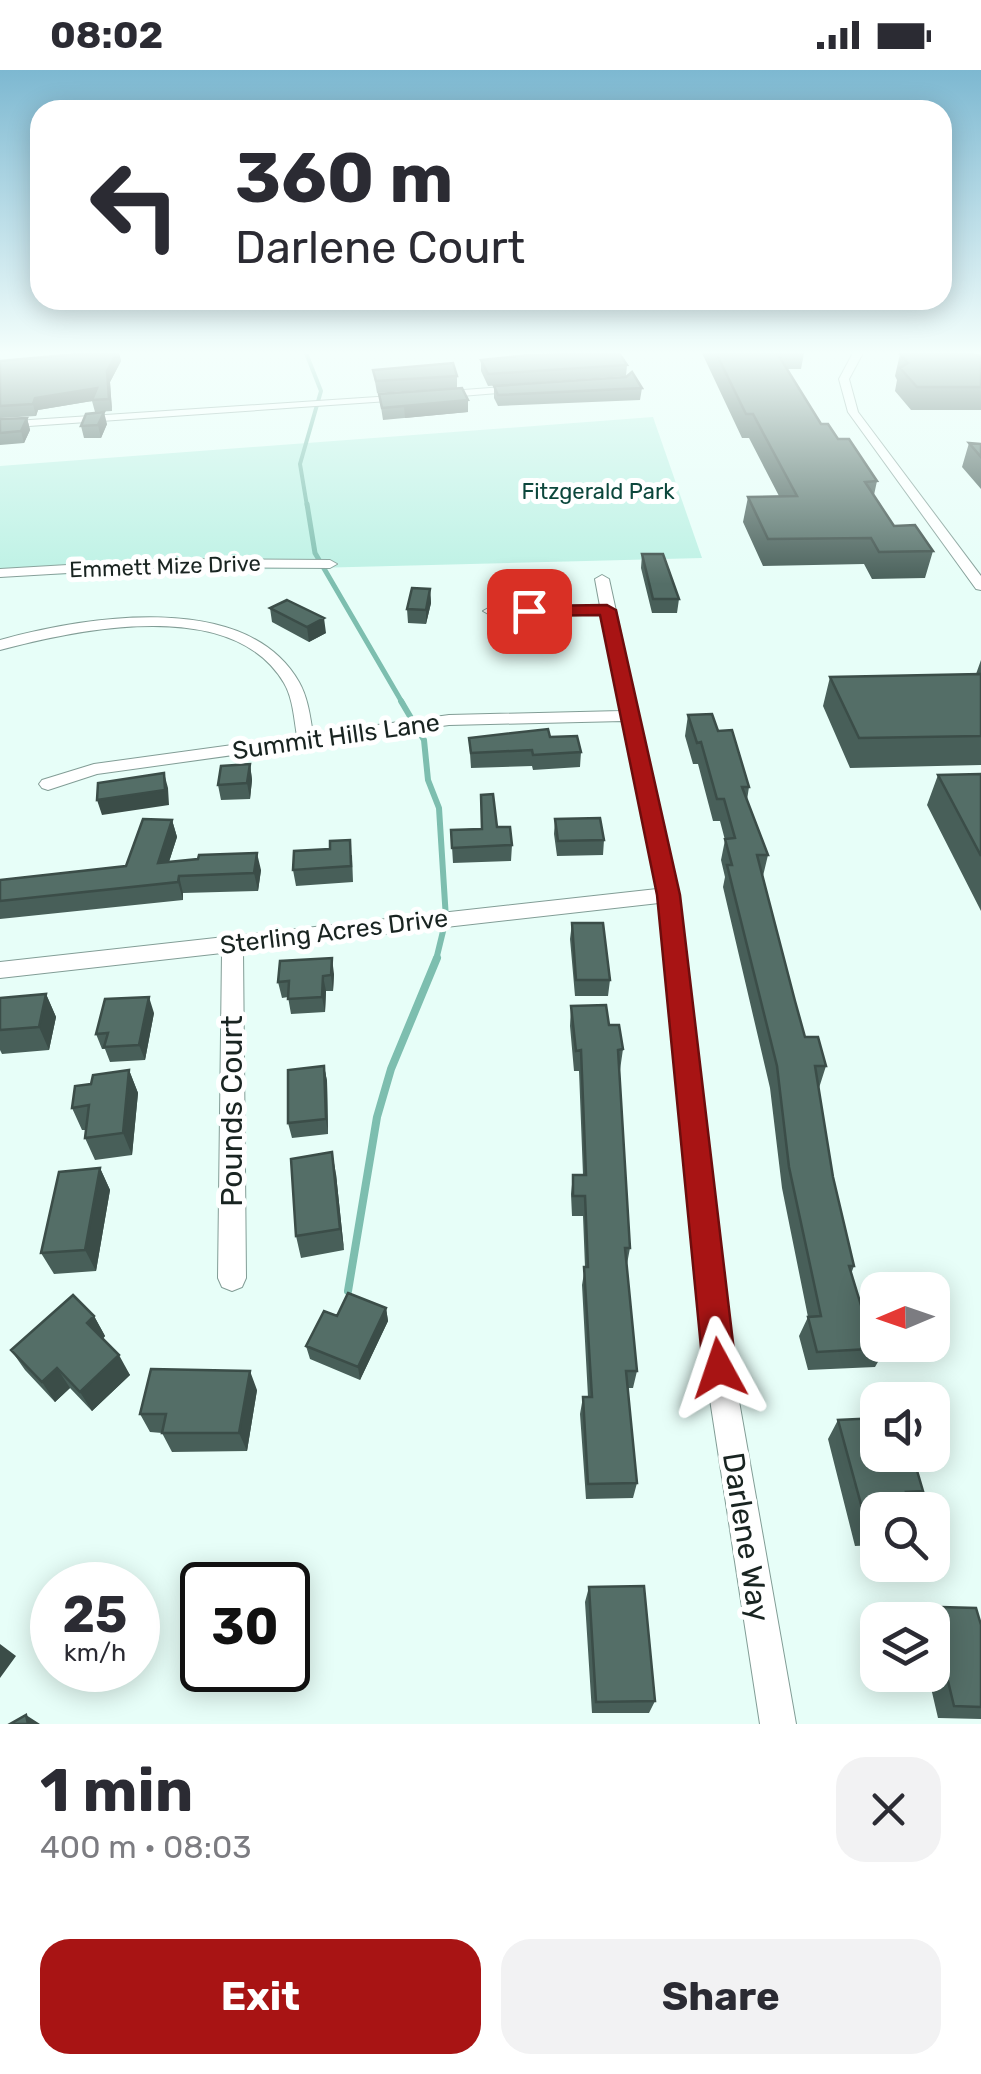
<!DOCTYPE html>
<meta charset="utf-8">
<style>
body{margin:0;font-family:Rubik,sans-serif;background:#f2f2f3;color:#2b2b33;height:100vh;display:flex;flex-direction:column;font-size:38px;white-space:nowrap}
*{box-sizing:border-box;margin:0}
p{font-size:32px;color:#7c7c81}
.icon{flex:none;width:55px;height:55px;fill:none;stroke:currentColor;stroke-width:2;stroke-linecap:round;stroke-linejoin:round}
.map{position:relative;height:1654px;overflow:hidden}
.details{display:flex;flex-direction:column;background:#fff;flex:1}
.details>*{flex:none}
.banner{position:absolute;left:30px;top:30px;width:922px;height:210px;border-radius:30px;box-shadow:0 5px 25px #0003;background:#fff;color:#2b2b33;overflow:hidden}
.needle{width:65px;rotate:268deg}
.controls{position:absolute;left:860px;top:1202px;display:grid;gap:20px}
.controls a{display:grid;place-items:center;width:90px;height:90px;border-radius:20px;background:#fff;box-shadow:0 5px 25px #0003;font-size:50px}
.speed{position:absolute;left:30px;top:1492px;display:flex;gap:20px;font-size:50px;font-weight:700;text-align:center}
.speed>*{display:grid;place-content:center;width:130px;height:130px;border-radius:50%;background:#fff;box-shadow:0 5px 25px #0003;line-height:1}
.speed small{font-size:25px;font-weight:400}
.speed .limit{border:5px solid #111;border-radius:15px;background:#fff;color:#111}
.pin{position:absolute;display:grid;place-items:center;width:85px;height:85px;color:#fff;margin:-42px;border-radius:20px;box-shadow:0 5px 15px #0006}
.me{position:absolute;width:110px;margin:-55px;rotate:355deg;stroke-linejoin:round;filter:drop-shadow(0 0 8px #0008)}
.turn{display:flex;align-items:center;gap:35px;height:210px;padding:0 40px;font-size:45px}
.turn .icon{width:130px;height:130px;stroke-width:2.5}
.turn b{display:block;font-size:70px;line-height:85px}
.round{display:grid;place-items:center;flex:none;width:105px;height:105px;border-radius:30px;background:#f2f2f3}
.headline{display:flex;align-items:center;justify-content:space-between;height:170px;padding:0 40px}
h1{font-size:60px;font-weight:700;line-height:75px}
.primary-button{display:flex;gap:20px;margin-top:auto;padding:20px 40px}
.primary-button a{flex:1;height:115px;border-radius:30px;background:#a81414;color:#fff;font-size:40px;font-weight:700;line-height:115px;text-align:center}
.primary-button a+a{background:#f2f2f3;color:#2b2b33}
.status{display:flex;justify-content:space-between;align-items:center;height:70px;padding:0 50px;background:#fff;direction:ltr}
.status svg{height:28px;fill:currentColor}
.map>svg:first-child{display:block}
.green{fill:#bcf1e4}
.lines{fill:none;stroke-linecap:round;stroke-linejoin:round}
.stream-far3{stroke:#7dbeaf;stroke-width:4}
.stream-far2{stroke:#7dbeaf;stroke-width:5}
.stream-far1{stroke:#7dbeaf;stroke-width:6}
.stream{stroke:#7dbeaf;stroke-width:8}
.street-casing{stroke:#829d96;stroke-width:2}
.primary-casing{stroke:#dfe0e0;stroke-width:3}
.street{fill:#fff;fill-rule:evenodd}
.primary{fill:#8ceedd;fill-rule:evenodd}
.wall{fill:#485f59}
.shaded-wall{fill:#3b4d48}
.building{fill:#546e67;stroke:#3b4d48;stroke-width:2.5}
.route{fill:#a81414;stroke:#6d0d0d;stroke-width:2.5}
.labels{text-anchor:middle;stroke-width:10;stroke-linejoin:round;paint-order:stroke}
.far-park-label{font-size:22px;fill:#0c473c;stroke:#fff}
.far-street-label{font-size:22px;fill:#192421;stroke:#fff}
.street-label{font-size:25px;fill:#192421;stroke:#fff}
.near-street-label{font-size:30px;fill:#192421;stroke:#fff}
</style>
<div class="status"><b>08:02</b><svg viewBox="0 0 49 12"><path d="M0 12V9h3v3zM5 12V6h3v6zM10 12V3h3v9zM15 12V0h3v12zM26 1h20v11H26zM47 4h2v5h-2z"/></svg></div>
<div class="map">
<svg width="981" height="1654" viewBox="0 0 981 1654">
<rect width="100%" height="100%" fill="#e7fef8"/>
<path class="green" d="M653,347l49,141 -702,18v-110z"/>
<g class="lines">
<path class="stream-far3" d="M306,283l15,38 -21,73 7,42"/>
<path class="stream-far2" d="M307,434l8,49 88,151"/>
<path class="stream-far1" d="M401,631l23,39 4,40 11,28 7,111 -10,41"/>
<path class="stream" d="M348,1221l29,-174 14,-48 46,-111"/>
<g class="street-casing">
<path id="street" d="M853,283h10l-14,26 9,33 123,164v14l-5,-1 -128,-177 -9,-33z
M518,316l4,5 -85,7 -5,-3 5,-3z
M407,325v4l-4,1 -403,28v-6z
M169,489l161,1 7,4 -7,4 -161,-1 -169,10v-8z
M602,505l7,4 69,316 55,472 63,357h-36l-55,-357 -46,-464 -416,47 3,328 -4,9 -10,4 -10,-4 -4,-9 4,-325 -222,25v-16l657,-73 -34,-168 -174,4 -352,49 -49,16 -6,-2 -3,-4 3,-4 52,-16 203,-28c-3,-17 -4,-38 -13,-53 -51,-87 -205,-54 -284,-33v-10c84,-23 246,-51 299,42 9,16 11,34 14,52l136,-19 172,-4 -19,-97 -112,1 -7,-4 7,-4 110,-1 -5,-27z"/>
</g>
<g class="primary-casing">
<path id="primary" d="M970,283h11v5l-9,-2z"/>
</g>
<use href="#street" class="street"/>
<use href="#primary" class="primary"/>
</g>
<path class="wall" d="M88,283h31l2,8 -11,21 2,29 -17,1 -3,-11 -54,9 -2,6 -36,2v-57z
M702,283h102l-3,16h-14l34,55 17,15 39,42 -3,14 20,31 39,25 -8,27 -53,1 -8,-15 -101,2 -20,-44 5,-25 31,-1 -30,-58h-7z
M900,284l81,2v54h-70l-16,-19 2,-11 -2,-4z
M481,290l146,5 -1,11 -138,10 -7,-15z
M402,299l55,7v12l-80,5 -4,-23z
M494,316l148,2 -2,12 -142,6 -4,-8z
M379,324l89,6v12l-85,8z
M27,348l3,12 -6,13 -24,2v-26z
M107,354l-6,14h-17l-3,-12z
M969,373l12,1v45l-19,-22z
M642,484l37,45 -2,14h-25l-11,-45z
M430,519l1,14 -5,21 -18,-1 -1,-14z
M270,538l56,25 -17,9 -37,-20z
M981,590v105l-131,3 -27,-62 7,-29 146,-3z
M688,645l30,16 31,56 -2,13 21,55 -5,21 32,125 10,36 21,29 -7,22 14,89 21,89 -3,8 13,41 22,33 -11,19 -67,3 -9,-34 9,-19 -26,-129 -12,-100 -47,-201 2,-10 -4,-17 4,-20 -5,-19h-7l-15,-57h-5l-8,-28z
M550,667l31,15 -1,15 -47,3 -1,-4 -61,2 -2,-30z
M250,694l2,16 -2,19 -29,1 -3,-15z
M981,704v137l-54,-106 11,-30z
M555,749l49,21 -1,15 -46,1 -3,-22z
M172,750l5,17 -8,25 92,8 -3,21 -75,2v7l-183,19v-39l126,-14z
M497,757l15,18 -1,16 -58,2 -2,-33z
M352,785l1,27 -57,4 -3,-16z
M572,853l38,57 -2,16h-33l-5,-57z
M334,904l-1,17h-7l-1,21 -34,2 -3,-17 -6,1 -4,-16z
M46,924l10,23 -7,33 -47,4 -2,-4v-52z
M571,936l38,19 14,24 -3,21h-1l11,178 -3,16 10,107 -4,17h-6l10,95 -4,15 -47,1 -6,-85 3,-17h5l-6,-112 3,-18 -2,-51h-11l-1,-22 2,-19h10l-4,-104h-5l-4,-45z
M154,943l-9,47 -35,2 -5,-13h-3l-6,-15z
M324,996l3,15 1,53 -36,4 -4,-15z
M129,1000l9,23 -6,62 -37,5 -10,-22 1,-8h-4l-10,-22 19,-24z
M100,1098l10,22 -14,81 -42,3 -13,-21z
M336,1104l8,76 -43,8 -5,-22z
M386,1238l2,13 -28,59 -50,-21 -4,-13 31,-30z
M94,1246l11,20 -2,3 27,36 -38,36 -22,-23 -15,14 -30,-32 -14,-20z
M257,1320l-10,61 -75,1 -10,-19 -12,-1 -10,-18z
M838,1350l57,38 28,33 -13,16 -32,3v35l-23,1 -27,-107z
M589,1517l66,114 -6,12h-57l-7,-111z
M904,1536l77,19v94l-43,-1 -10,-43h4v-55h-42z"/>
<path class="shaded-wall" d="M117,283h2l2,8 -11,21 2,29 -3,-12 -2,-28z
M97,318l-5,13 -54,9 -2,6 -3,-12 2,-6z
M468,330v12l-63,6 -1,-12z
M104,342l3,12 -6,14 -3,-13z
M27,348l3,12 -6,13 -3,-12z
M430,519l1,14 -5,21v-14z
M324,548l2,15 -17,9 -2,-15z
M250,694l2,16 -2,19 -3,-16z
M164,703l4,15 1,17 -67,10 -5,-15z
M172,750l5,17 -14,43 -5,-17z
M257,783l4,17 -3,21 -4,-18z
M179,806l4,17v7l-5,-18z
M332,888l2,16 -1,17 -2,-16z
M323,906l3,15 -1,21 -3,-15z
M46,924l10,23 -7,33 -10,-23z
M149,927l5,16 -9,47 -6,-15z
M324,996l3,15 1,53 -2,-15z
M129,1000l9,23 -6,62 -9,-22z
M332,1082l4,22 8,76 -4,-21z
M100,1098l10,22 -14,81 -11,-21z
M386,1238l2,13 -28,59 -2,-13z
M94,1246l11,20 -7,7 -11,-20z
M119,1285l11,20 -38,36 -12,-19z
M57,1298l13,20 -15,14 -13,-20z
M250,1301l7,19 -10,61 -8,-18z
M0,1574l16,12 -16,22z
M26,1645l14,9h-12z"/>
<path class="building" d="M88,283h29l-10,18 2,28 -17,1 5,-12 -62,10 -2,6 -33,2v-45z
M619,283l8,12 -139,9 -7,-14 48,-5z
M716,283h61l44,71h7l10,15h11l28,42 -12,1 29,44 21,-1 18,26 -54,1 -8,-14 -103,1 -20,-42 49,-1 -44,-82h-7z
M902,283h64l15,3v31h-64l-17,-19 8,-5 -8,-9z
M453,293l4,13 -81,5 -3,-11z
M632,302l10,16 -144,7 -4,-9 132,-9z
M462,318l6,12 -64,6 -22,2 -3,-14z
M104,342l-6,13 -17,1 5,-12z
M27,348l-6,13 -21,2v-14z
M969,373l12,1v13z
M642,484h21l16,45h-26z
M412,518l18,1 -4,21 -19,-1z
M287,530l37,18 -17,9 -37,-19z
M981,604v62l-122,2 -29,-61z
M712,644l6,17 14,-1 17,57h-7l26,68h-11l38,146 10,36h13l8,29h-11l18,111 21,89h-5l15,49h11l3,8v22h7l1,3 -69,4 -9,-35 13,-1 -32,-149 -12,-101 -50,-201h5l-7,-26 10,-1 -11,-39h-7l-16,-57 -4,1 -9,-28z
M548,659l2,8 27,-1 4,16 -48,3 -1,-5 -61,3 -2,-15z
M250,694l-3,19 -29,2 3,-19z
M164,703l1,17 -68,10 1,-17z
M981,704v82l-43,-81z
M493,724l4,33h13l2,18 -60,3 -1,-18 31,-1 -1,-34z
M600,748l4,22 -46,1 -3,-22z
M143,749l29,1 -14,43 40,-4 1,-4 58,-2 -3,20 -75,3 -1,6 -178,19v-21l126,-14z
M350,770l1,26 -58,4 1,-19 36,-2v-8z
M572,853h31l7,57h-34z
M332,888l-1,17 -8,1 -1,21 -34,2 1,-18 -11,1 2,-21z
M46,924l-7,33 -39,3v-32z
M149,927l-10,48 -35,2 4,-14 -12,1 9,-35z
M606,935l3,20h10l4,24 -5,1 12,198h-5l12,123h-11l11,112 -49,1 -5,-87h9l-8,-130h4l-3,-71h-12v-21h13l-5,-125 -5,1 -5,-45z
M324,996l2,53 -38,4v-53z
M129,1000l-6,63 -38,5 4,-33 -17,3 3,-22 16,-2 2,-9z
M332,1082l8,77 -44,7 -5,-77z
M100,1098l-15,82 -44,3 18,-81z
M348,1223l38,15 -28,59 -52,-21 18,-35 13,5z
M73,1225l21,21 -7,7 32,32 -39,37 -23,-24 -15,14 -31,-32z
M151,1299l99,2 -11,62h-77l4,-19h-26z
M878,1348v37h16l1,3 18,-1 10,34 -17,1 5,18h-33v20h-10l-30,-110z
M644,1516l11,115 -59,1 -7,-115z
M904,1536l72,2 5,17v82l-27,-1 -12,-50h-10v-36h-25z
M26,1645l2,9h-18z"/>
<linearGradient id="sky" x2="0" y2="1"><stop stop-color="#7db8d1"/><stop offset="0.55" stop-color="#f4fffc"/><stop offset="1" stop-color="#f4fffc" stop-opacity="0"/></linearGradient>
<rect width="981" height="514" fill="url(#sky)"/>
<path class="route" d="M607,535l9,5 64,285 56,473 -5,11 -12,5 -11,-5 -5,-11 -46,-473 -57,-280 -71,1 -8,-5 8,-5z"/>
<g class="labels">
<g class="far-park-label">
<text x="598" y="429">Fitzgerald Park</text>
</g>
<g class="far-street-label">
<text transform="translate(165 496) rotate(-2)" y="8">Emmett Mize Drive</text>
</g>
<g class="street-label">
<text transform="translate(336 666) rotate(-8)" y="9">Summit Hills Lane</text>
<text transform="translate(334 861) rotate(-7)" y="9">Sterling Acres Drive</text>
</g>
<g class="near-street-label">
<text transform="translate(232 1041) rotate(-90)" y="10">Pounds Court</text>
<text transform="translate(746 1467) rotate(81)" y="10">Darlene Way</text>
</g>
</g>
</svg>
<div class="controls">
<a><svg class="needle" viewBox="-14 -14 28 28"><path d="M0-13l5 13h-10z" fill="#e53935"/><path d="M0 13l5-13h-10z" fill="#7c7c81"/></svg></a>
<a><svg class="icon" aria-label="sound" viewBox="0 0 24 24"><path d="M4 9h4l5-4v14l-5-4H4zM17 9q2 3 0 6"/></svg></a>
<a><svg class="icon" aria-label="search" viewBox="0 0 24 24"><circle cx="10" cy="10" r="6"/><path d="M15 15l6 6"/></svg></a>
<a><svg class="icon" aria-label="layers" viewBox="0 0 24 24"><path d="M12 4l9 5-9 5-9-5zM3 14l9 5 9-5"/></svg></a>
</div>
<div class="speed"><div>25<small>km/h</small></div><div class="limit">30</div></div>
<div class="pin" style="left:529px;top:541px;background:#d93025"><svg class="icon" aria-label="arrive" viewBox="0 0 24 24"><path d="M6 21V4h12l-3 4 3 4H6"/></svg></div>
<svg class="me" style="left:719px;top:1298px" viewBox="-20 -20 40 40"><path d="M0-17L14 15 0 8-14 15z" fill="#a81414" stroke="#fff" stroke-width="4"/></svg>
<div class="banner">
<div class="turn"><svg class="icon" aria-label="left" viewBox="0 0 24 24"><path d="M17 20v-9H6M10 6l-5 5 5 5"/></svg><div><b>360 m</b>Darlene Court</div></div>
</div>
</div>
<section class="details">
<div class="headline"><div><h1>1 min</h1><p>400 m · 08:03</p></div><a class="round"><svg class="icon" aria-label="close" viewBox="0 0 24 24"><path d="M6 6l12 12M18 6L6 18"/></svg></a></div>
<div class="primary-button"><a>Exit</a><a>Share</a></div>
</section>
